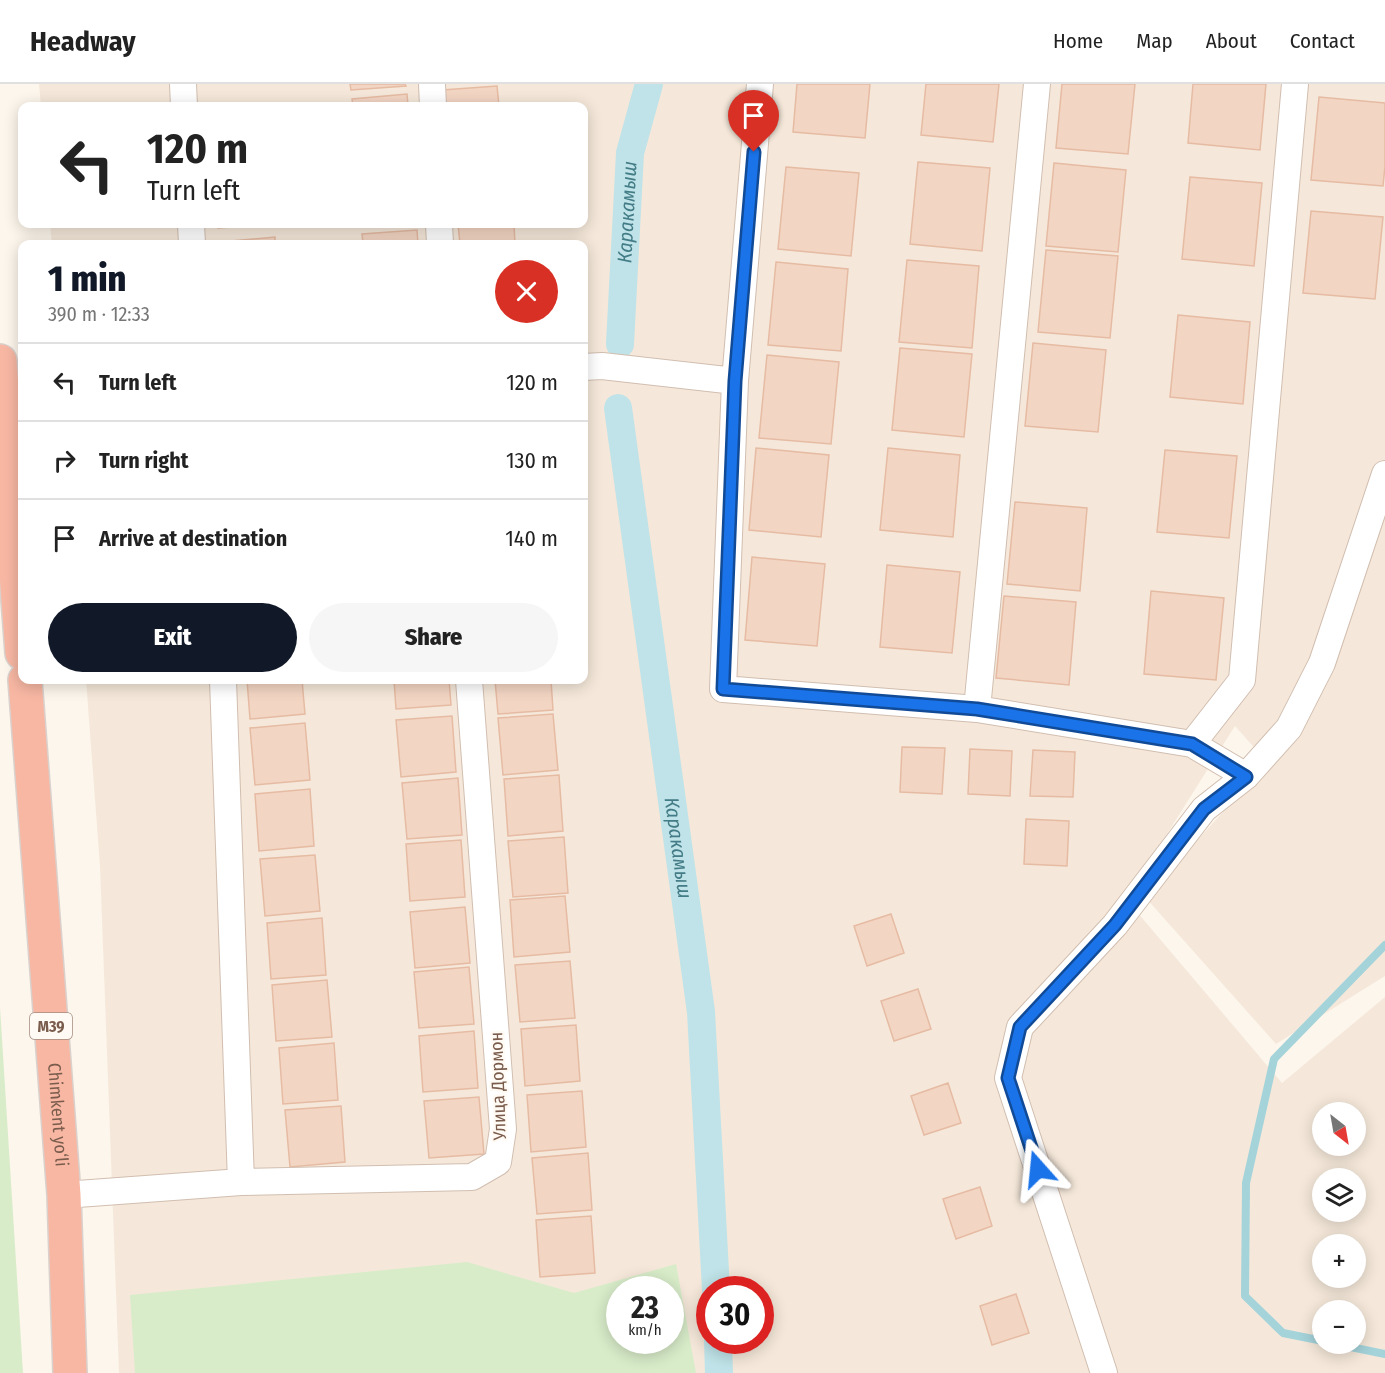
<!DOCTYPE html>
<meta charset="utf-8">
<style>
body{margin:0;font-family:"Fira Sans Condensed",sans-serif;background:#f6f6f6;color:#222;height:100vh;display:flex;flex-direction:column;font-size:22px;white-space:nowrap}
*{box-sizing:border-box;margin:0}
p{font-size:20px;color:#767676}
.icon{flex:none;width:33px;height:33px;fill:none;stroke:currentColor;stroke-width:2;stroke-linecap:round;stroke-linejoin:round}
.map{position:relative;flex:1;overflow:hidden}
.side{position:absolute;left:18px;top:156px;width:570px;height:444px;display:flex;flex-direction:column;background:#fff;border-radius:12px;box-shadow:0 3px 15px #0003}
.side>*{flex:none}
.guide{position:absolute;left:18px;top:18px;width:570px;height:126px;border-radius:12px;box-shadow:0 3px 15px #0003;background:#fff;color:#222;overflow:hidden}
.needle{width:39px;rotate:149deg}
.tools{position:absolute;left:1312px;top:1018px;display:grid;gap:12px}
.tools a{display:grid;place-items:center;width:54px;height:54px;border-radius:50%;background:#fff;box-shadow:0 3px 15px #0003;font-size:30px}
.speed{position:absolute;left:606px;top:1192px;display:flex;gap:12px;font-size:30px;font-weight:700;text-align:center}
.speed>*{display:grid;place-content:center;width:78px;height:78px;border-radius:50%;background:#fff;box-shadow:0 3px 15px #0003;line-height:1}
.speed small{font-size:15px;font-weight:400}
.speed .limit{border:9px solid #d22;background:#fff;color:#111}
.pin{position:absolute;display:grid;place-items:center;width:51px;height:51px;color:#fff;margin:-62px -26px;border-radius:50% 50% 50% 0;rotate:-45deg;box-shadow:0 0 6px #0007}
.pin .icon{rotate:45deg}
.me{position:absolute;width:66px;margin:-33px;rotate:342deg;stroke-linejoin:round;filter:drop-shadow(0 0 4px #0008)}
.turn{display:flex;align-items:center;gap:21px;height:126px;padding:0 30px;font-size:27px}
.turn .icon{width:78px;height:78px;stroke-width:2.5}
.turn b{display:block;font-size:42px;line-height:51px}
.round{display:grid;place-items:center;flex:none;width:63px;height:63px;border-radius:32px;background:#f6f6f6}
.overview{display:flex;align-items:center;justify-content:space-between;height:102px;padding:0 30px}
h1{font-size:36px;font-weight:800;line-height:45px;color:#111827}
.primary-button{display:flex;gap:12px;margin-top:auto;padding:12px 30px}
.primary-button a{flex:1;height:69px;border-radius:36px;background:#111827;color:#fff;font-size:24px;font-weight:800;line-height:69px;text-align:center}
.primary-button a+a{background:#f6f6f6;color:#222}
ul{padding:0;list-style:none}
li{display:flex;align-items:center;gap:18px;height:78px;padding:0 30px;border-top:2px solid #e0e0e0}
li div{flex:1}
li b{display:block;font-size:22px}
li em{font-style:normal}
header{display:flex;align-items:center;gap:36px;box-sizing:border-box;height:84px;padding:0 30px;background:#fff;border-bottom:2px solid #e0e0e0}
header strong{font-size:28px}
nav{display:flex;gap:33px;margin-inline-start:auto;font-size:21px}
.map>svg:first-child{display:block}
.residential{fill:#f5e8da;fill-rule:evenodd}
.green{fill:#d8ecc9;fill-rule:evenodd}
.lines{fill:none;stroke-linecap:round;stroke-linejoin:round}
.stream{stroke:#a5d3da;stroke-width:8}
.canal{stroke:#bfe3e8;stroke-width:28}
.building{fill:#f3d5c3;stroke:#e6bba3;stroke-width:1.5}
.street-casing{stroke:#d1beb0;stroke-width:28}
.highway-casing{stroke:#dad1cd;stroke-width:36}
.street{stroke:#fff;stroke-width:26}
.highway{stroke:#f7b7a3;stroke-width:33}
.route-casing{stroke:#114b97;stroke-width:15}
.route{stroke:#1a73e8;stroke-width:10}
.labels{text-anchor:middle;stroke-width:4.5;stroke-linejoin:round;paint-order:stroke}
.shield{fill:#fffaf3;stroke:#a28b7f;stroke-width:1.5}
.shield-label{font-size:16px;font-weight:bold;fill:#7a5c4d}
.street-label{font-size:18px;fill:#7a5c4d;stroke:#fffaf3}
.water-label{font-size:20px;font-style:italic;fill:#437c86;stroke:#fffaf3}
</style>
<header>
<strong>Headway</strong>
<nav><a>Home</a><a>Map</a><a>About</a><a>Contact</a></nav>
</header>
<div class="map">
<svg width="1385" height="1289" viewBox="0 0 1385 1289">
<rect width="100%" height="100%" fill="#fdf6ec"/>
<path class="residential" d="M39,0h1346v892l-109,68 -131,-147 123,-134 -33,-37 -109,173 156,184 103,-86v376h-1266l-19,-507 -14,-186h498v-436h-532l-2,-20h534v-118h-543zM1323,1029h33v33h-33zM1323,1095h33v33h-33zM1323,1161h33v33h-33zM620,1206h50v51h-50zM710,1206h50v51h-50zM1323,1227h33v33h-33z"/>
<path class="green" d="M0,923l23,366h-23z
M467,1178l107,31 102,-29 20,109h-561l-5,-78zM620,1206h50v51h-50z"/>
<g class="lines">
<path class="stream" d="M1323,1257l-40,-8 -38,-37 1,-113 28,-124 111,-114
M1336,1260l49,10"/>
<g class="canal">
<path id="s1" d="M620,260l10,-191 19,-69"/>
<path id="s2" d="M618,324l83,604 15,278"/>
<path d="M718,1257l1,32"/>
</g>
</g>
<path class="building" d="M350,0h55l1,2 -55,4z
M797,0h73l-5,54 -72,-6z
M926,0h73l-6,58 -72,-7z
M1062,0h73l-7,70 -72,-6z
M1193,0h73l-6,66 -72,-7z
M497,2l2,20h-55l-2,-16z
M407,10l1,12h-55l-1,-7z
M1319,13l66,6v63l-2,20 -72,-6z
M918,78l72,6 -8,83 -72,-7z
M1054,79l72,7 -8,82 -72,-6z
M786,83l73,6 -8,83 -73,-7z
M1190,93l72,6 -8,83 -72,-7z
M1311,127l72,6 -8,82 -72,-6z
M218,140h54l-54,4z
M458,140h56l1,20h-55z
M417,146l1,14h-55l-1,-10z
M275,153v7h-55v-2z
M1046,166l72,6 -8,82 -72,-6z
M907,176l72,6 -7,82 -73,-6z
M776,178l72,7 -7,82 -73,-6z
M1178,231l72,7 -7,82 -73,-7z
M1033,259l73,7 -8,82 -73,-6z
M900,264l72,6 -8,83 -72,-7z
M767,271l72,7 -8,82 -72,-6z
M756,364l73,7 -8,82 -72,-7z
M888,364l72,7 -7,82 -73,-7z
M1165,366l72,6 -8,82 -72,-6z
M1015,418l72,6 -7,83 -73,-7z
M752,473l73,7 -8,82 -72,-6z
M887,481l73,7 -8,81 -72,-6z
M1151,507l73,7 -8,82 -72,-6z
M1004,512l72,6 -7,83 -73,-7z
M247,596h55l3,34 -55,5z
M394,596h55l2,25 -55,4z
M495,596h56l2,30 -55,4z
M553,630l5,56 -55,5 -5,-57z
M452,632l4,56 -55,5 -5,-57z
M305,639l5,57 -55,5 -5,-57z
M902,663l43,1 -3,46 -42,-2z
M970,665l42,2 -2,45 -42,-2z
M1033,666l42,2 -2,45 -43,-1z
M559,691l4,56 -55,5 -4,-57z
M458,694l4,57 -55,4 -5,-56z
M310,705l4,57 -55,5 -4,-57z
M1026,735l43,2 -2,45 -43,-2z
M564,753l4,56 -55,4 -5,-56z
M461,756l4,57 -55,4 -4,-57z
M315,771l5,56 -55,5 -5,-57z
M565,812l5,56 -56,5 -4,-57z
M465,823l5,56 -55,5 -5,-56z
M891,830l13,39 -37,13 -13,-40z
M322,834l4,57 -55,4 -4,-56z
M570,877l5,57 -55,4 -5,-57z
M469,883l5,57 -55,4 -5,-56z
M327,896l5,57 -56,4 -4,-56z
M918,905l13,40 -37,12 -13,-40z
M576,941l4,56 -55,5 -4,-57z
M474,947l4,57 -55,4 -4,-56z
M334,959l4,57 -55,4 -4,-56z
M948,999l13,40 -37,12 -13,-39z
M582,1007l4,56 -55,5 -4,-57z
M479,1013l5,57 -55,4 -5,-57z
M341,1022l4,56 -55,5 -5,-57z
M588,1069l4,57 -55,4 -5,-56z
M980,1103l12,39 -36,13 -13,-40z
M591,1132l4,57 -55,4 -4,-57z
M1016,1210l13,39 -37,12 -12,-39z"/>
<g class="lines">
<g class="street-casing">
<path id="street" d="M183,0l1,22
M432,0l1,22
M760,0l-25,297 -12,308 254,20 215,35 54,32
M191,140l1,20
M439,140l1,20
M584,283l18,-1 133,15
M223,596l18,502
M977,625l60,-625
M1192,660l50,-64 53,-596
M64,1111l177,-13 231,-5 26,-15 5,-33 -34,-449
M1104,1289l-96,-295 12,-51 95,-102 89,-116 42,-33 43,-48 33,-65 63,-189"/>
</g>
<g class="highway-casing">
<g id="highway">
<path d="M0,277l22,292"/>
<path id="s3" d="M25,596l39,515 6,178"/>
</g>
</g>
<use href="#street" class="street"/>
<use href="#highway" class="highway"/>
</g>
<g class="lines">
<g class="route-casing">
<path id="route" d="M754,68l-19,229 -12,308 254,20 215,35 54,33 -42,32 -89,116 -95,102 -12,51 30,91"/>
</g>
<use href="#route" class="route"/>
</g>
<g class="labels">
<rect class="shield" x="30" y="929" width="42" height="26" rx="4.5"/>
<g class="shield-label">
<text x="51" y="948">M39</text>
</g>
<g class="street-label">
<text transform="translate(498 1002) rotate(-92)" y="6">Улица Дормон</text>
<text dy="6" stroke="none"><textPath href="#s3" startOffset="436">Chimkent yo‘li</textPath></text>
</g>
<g class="water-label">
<text dy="7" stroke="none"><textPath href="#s1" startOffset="132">Каракамыш</textPath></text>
<text dy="7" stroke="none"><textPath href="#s2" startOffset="444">Каракамыш</textPath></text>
</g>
</g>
</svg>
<div class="tools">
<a><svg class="needle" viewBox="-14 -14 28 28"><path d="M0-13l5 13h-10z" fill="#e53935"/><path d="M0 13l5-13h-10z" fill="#767676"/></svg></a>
<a><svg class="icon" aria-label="layers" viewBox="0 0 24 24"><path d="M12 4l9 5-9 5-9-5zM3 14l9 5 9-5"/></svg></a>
<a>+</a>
<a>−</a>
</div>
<div class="speed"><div>23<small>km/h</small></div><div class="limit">30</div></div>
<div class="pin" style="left:754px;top:68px;background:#d93025"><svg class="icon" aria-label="arrive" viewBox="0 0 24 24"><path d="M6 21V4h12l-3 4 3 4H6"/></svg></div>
<svg class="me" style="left:1038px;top:1085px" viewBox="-20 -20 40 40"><path d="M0-17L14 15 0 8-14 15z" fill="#1a73e8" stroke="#fff" stroke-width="4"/></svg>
<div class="guide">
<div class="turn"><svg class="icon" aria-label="left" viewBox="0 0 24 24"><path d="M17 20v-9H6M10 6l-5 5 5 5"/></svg><div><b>120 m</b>Turn left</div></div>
</div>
<section class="side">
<div class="overview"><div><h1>1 min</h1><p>390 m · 12:33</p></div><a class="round" style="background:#d93025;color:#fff"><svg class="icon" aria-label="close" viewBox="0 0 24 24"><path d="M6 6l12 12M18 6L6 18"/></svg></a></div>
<ul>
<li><svg class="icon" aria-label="left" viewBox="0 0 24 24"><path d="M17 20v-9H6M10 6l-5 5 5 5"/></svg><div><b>Turn left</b></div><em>120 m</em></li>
<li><svg class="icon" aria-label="right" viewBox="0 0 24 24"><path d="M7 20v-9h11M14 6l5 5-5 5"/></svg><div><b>Turn right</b></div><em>130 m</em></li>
<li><svg class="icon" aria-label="arrive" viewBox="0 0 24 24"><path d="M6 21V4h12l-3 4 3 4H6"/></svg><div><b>Arrive at destination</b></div><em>140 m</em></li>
</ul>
<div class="primary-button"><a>Exit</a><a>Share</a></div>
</section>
</div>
